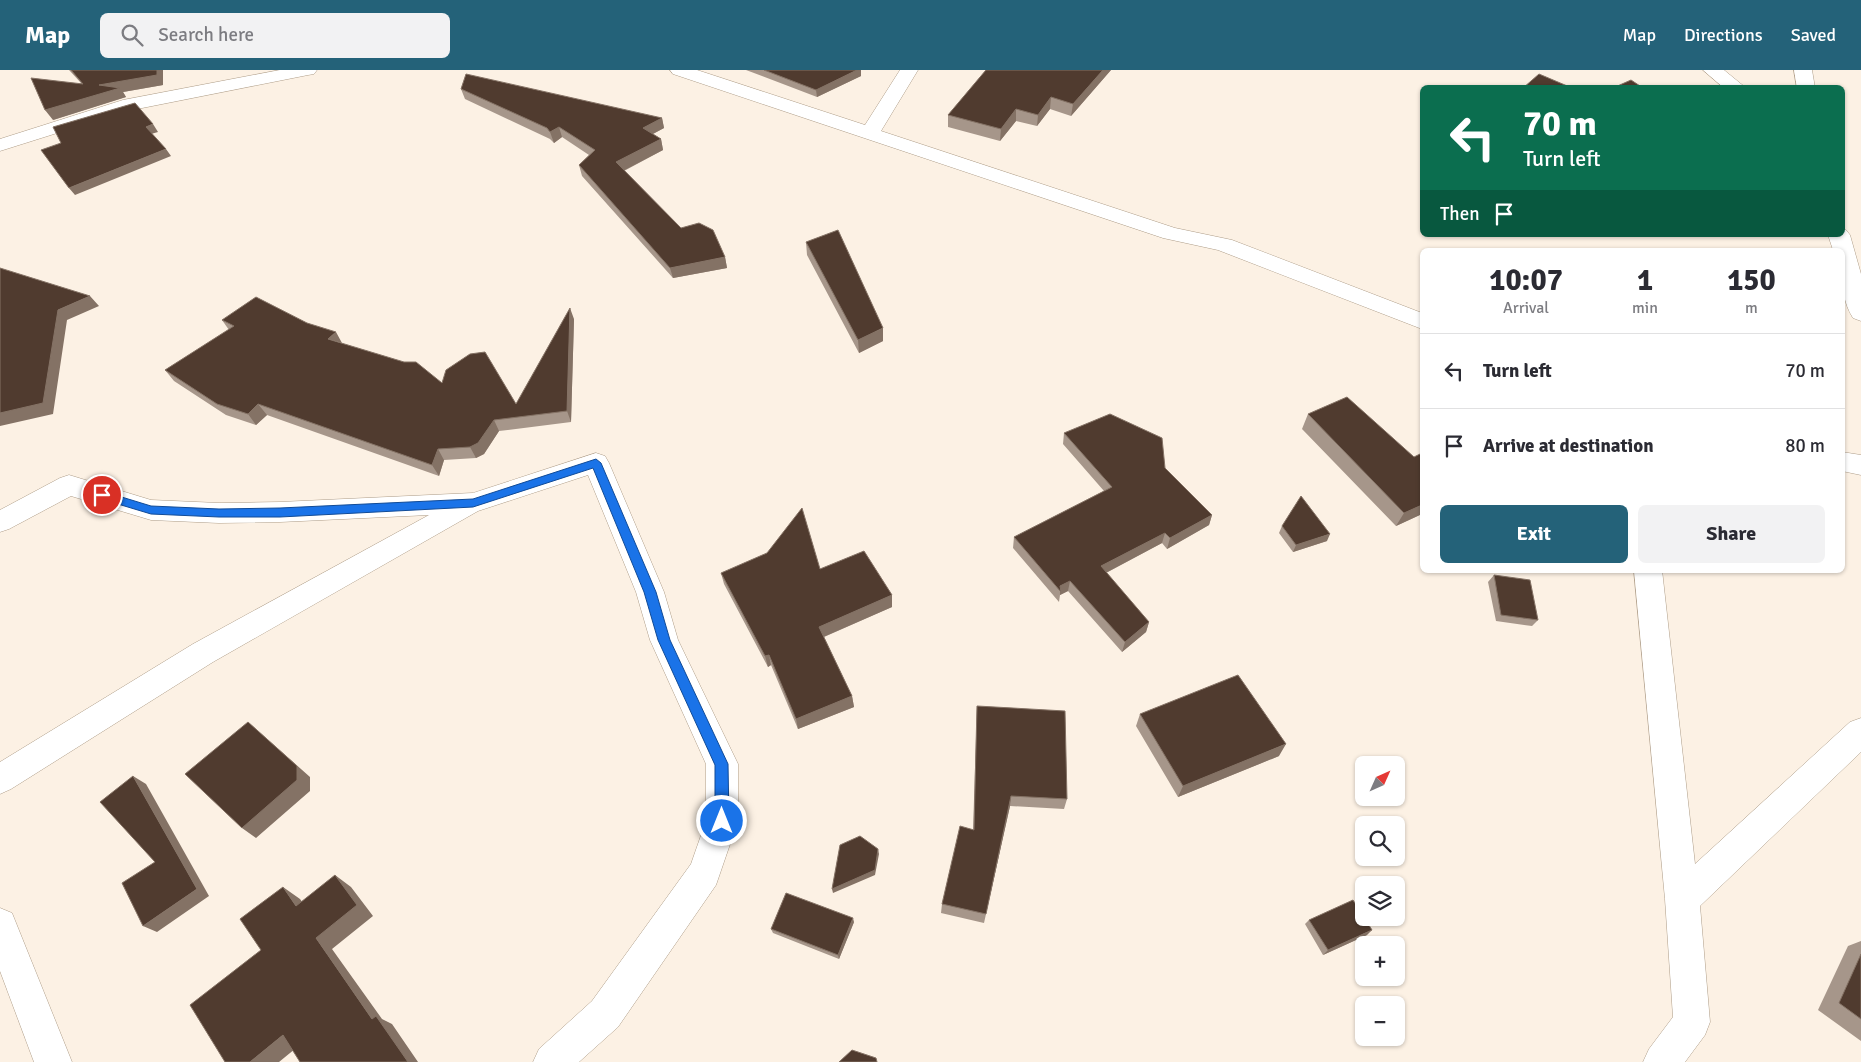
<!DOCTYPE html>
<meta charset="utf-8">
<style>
body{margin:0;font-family:Signika,sans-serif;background:#f2f2f3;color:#2b2b33;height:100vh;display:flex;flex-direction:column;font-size:19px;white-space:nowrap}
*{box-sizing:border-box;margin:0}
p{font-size:16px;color:#7c7c81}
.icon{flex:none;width:28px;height:28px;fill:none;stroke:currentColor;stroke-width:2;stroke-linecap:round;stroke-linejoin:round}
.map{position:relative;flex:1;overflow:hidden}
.side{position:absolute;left:1420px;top:178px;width:425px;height:325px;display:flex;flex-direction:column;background:#fff;border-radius:8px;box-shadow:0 1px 4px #0004}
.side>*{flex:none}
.top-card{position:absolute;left:1420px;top:15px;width:425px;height:152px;border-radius:8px;box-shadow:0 1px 4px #0004;background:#0b6e4f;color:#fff;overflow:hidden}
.needle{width:32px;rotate:45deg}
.fabs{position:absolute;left:1355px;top:686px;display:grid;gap:10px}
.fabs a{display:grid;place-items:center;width:50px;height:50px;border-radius:8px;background:#fff;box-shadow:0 1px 4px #0004;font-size:25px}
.pin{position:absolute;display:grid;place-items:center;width:42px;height:42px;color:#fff;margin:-21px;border:2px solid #fff;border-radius:50%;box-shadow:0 1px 5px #0007}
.me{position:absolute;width:55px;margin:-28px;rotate:0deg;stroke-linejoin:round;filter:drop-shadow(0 0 4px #0008)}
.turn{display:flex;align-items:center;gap:18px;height:105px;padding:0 20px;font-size:22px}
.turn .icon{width:65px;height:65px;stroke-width:2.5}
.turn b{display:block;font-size:35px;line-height:42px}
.then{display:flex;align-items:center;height:48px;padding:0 20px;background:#0003;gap:10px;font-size:19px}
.eta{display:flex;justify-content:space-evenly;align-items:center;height:85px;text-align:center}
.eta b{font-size:30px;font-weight:700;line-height:35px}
.action{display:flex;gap:10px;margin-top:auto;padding:10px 20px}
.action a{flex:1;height:58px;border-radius:8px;background:#246279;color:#fff;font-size:20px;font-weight:700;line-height:58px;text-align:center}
.action a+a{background:#f2f2f3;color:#2b2b33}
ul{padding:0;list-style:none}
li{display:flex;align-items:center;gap:15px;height:75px;padding:0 20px;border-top:1px solid #e1e1e2}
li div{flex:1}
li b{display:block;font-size:19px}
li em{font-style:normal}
header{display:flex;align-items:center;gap:30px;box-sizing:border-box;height:70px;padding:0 25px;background:#246279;color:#fff}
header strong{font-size:24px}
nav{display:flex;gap:28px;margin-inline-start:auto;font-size:18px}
.search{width:350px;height:45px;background:#f2f2f3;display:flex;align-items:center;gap:12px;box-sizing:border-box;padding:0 18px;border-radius:8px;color:#7c7c81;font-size:19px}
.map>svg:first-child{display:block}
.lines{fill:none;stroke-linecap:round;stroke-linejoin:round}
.minor-casing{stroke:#ae9d88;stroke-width:1}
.primary-casing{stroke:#ae9d88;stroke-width:1}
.minor{fill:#fff;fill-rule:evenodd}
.primary{fill:#fff;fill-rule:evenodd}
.wall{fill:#a6968a}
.shaded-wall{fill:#847265}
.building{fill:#503b2f;stroke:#847265}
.route{fill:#1a73e8;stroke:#114b97}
</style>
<header>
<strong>Map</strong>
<div class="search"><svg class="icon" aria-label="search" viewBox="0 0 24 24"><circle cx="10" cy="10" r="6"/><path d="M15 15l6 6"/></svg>Search here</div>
<nav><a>Map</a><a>Directions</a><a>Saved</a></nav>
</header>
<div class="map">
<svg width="1861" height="992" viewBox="0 0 1861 992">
<rect width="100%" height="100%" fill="#fcf1e4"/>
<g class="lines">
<g class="minor-casing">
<path id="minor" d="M280,0h37l-3,4 -6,1 -181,36 -127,40v-12l123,-39z
M670,0h27l168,55 35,-55h18l-37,61 294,97 57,12 190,73v16l-204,-79 -55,-12 -490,-164z
M1703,0h21l22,18h-22z
M1794,0h18l3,18h-18z
M1842,159l4,1 4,5 11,39v47l-8,-3c-13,-20 -11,-45 -11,-68h-9l-5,-15h14z
M1842,382l19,3v20l-19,-4z
M596,383l9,3 4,7 55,129 14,48 60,124v57l-22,64 -98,142 -39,35h-46l6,-13 53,-48 99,-137 15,-43v-57l-56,-124 -14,-48 -48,-117 -110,36 -265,151 -202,127 -11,5v-32l193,-118 236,-129 -149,7 -61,1 -68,-3 -80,-24 -62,33 -9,3v-22l60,-32 9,-3 82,25 68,3 61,-1 193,-9z
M1634,500h28l33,294 155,-142 11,-4v34l-161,154 10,116 -5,13 -20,27h-42l6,-13 24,-32 -8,-118z"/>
</g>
<g class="primary-casing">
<path id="primary" d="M0,838l12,5 60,149h-38l-34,-91z"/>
</g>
<use href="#minor" class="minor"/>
<use href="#primary" class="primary"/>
</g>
<path class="wall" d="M69,0h94v15l-40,7 3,5 -73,23 28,-37z
M746,0h115v6l-44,21z
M986,0h125l-40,46 -21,-7 -13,17 -21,-5 -16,20 -52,-14v-12z
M461,19l201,29 2,10 -11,6 8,5 2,11 -39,21 57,57 44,29 2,11 -54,10 -91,-102 -3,-11 10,-10 -27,-18 -8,6 -4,-4 -85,-40z
M806,172l77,99 -24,12 -52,-98z
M574,249l-3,103 -72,9 -15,23 -8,4 -32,2 -5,16 -172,-61 -11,10 -30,-10 -52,-34 -9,-11 64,-40 -7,-10 120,24 100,39 74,21z
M1308,344l114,100 -26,12 -94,-97z
M1064,363l101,35 47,47 -3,10 -42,24 -5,-6 -56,30 43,49 -3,10 -24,20 -54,-61 -8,4 -1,7 -46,-54 1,-11 90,-46 -41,-47z
M1282,456l45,15 -34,11 -14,-19z
M820,499l72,26v12l-68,30 28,59 2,11 -56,22 -27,-64 -3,2 -44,-83 -3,-11z
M1494,505l44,45 -6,6 -36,-5 -8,-39z
M977,636l90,93 -3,10 -54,-3 -26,117 -43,-10 1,-9 31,-74z
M1140,644l139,42 -101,41 -42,-71z
M1309,850l58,15 -44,20 -18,-31z
M854,852l-15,37 -66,-26 -2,-4z
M1861,871v100l-43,-31 30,-64z"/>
<path class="shaded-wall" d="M157,0h6v15l-40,7 3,5 -73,23 -8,-10 54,-25z
M857,0h4v6l-44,21 -1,-7z
M1103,0h8l-40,46 2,-12z
M1051,27l-1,12 -13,17 1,-11z
M1016,39v12l-16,20 1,-12z
M662,48l2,10 -19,10 -2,-10z
M153,54l5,8 -7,2 -5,-7z
M559,57l3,10 -8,6 -4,-11z
M661,69l2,11 -44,23 -3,-11z
M166,79l5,7 -96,39 -6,-7z
M725,187l2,11 -54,10 -3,-10z
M90,226l9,10 -32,14 -14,94 -53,12v-13l58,-103z
M570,238l4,11 -3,103 -4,-11z
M883,258v13l-24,12 -1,-13z
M336,262l6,11 -14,-4z
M258,334l9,11 -11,10 -8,-11z
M494,350l5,11 -15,23 -8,4 -6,-11z
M438,379l6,11 -5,16 -7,-11z
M1422,435v9l-26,12 8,-13z
M1212,445l-3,10 -42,24 3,-11z
M1165,463l-3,10 -64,34 3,-11z
M1330,464l-3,7 -34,11 3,-7z
M1070,511l-2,10 -8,4v-9z
M892,525v12l-71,31 -2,-11z
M1149,552l-3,10 -24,20 3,-10z
M769,585l2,10 -3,2 -3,-11z
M852,626l2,11 -56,22 -2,-10z
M248,652l62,55v14l-54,47 -14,-10z
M1286,674l-7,12 -101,41 5,-11z
M133,706l13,8 63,112 -52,36 -14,-6 54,-37z
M1011,726l-1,10 -26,117 2,-9z
M878,779l1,5 -4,21 -42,18 -1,-4z
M335,805l16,12 22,29 -41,33 50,70 10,5 26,38h-10l-36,-43 -56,-81z
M283,817l17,12 13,18 -17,-11z
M853,848l1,4 -15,37 -1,-4z
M1372,860l-5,5 -44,20 5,-5z
M283,965l18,9 -22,18h-29z"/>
<path class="building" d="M71,0h86v5l-58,10 21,3 -75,22 -14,-32 52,6z
M764,0h93l-41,20z
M986,0h117l-30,34 -22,-7 -13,18 -22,-6 -15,20 -53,-14z
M466,4l196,44 -19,10 18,11 -45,23 65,66 18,-5 14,7 12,27 -55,11 -91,-103 16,-15 -36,-23 -9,5 -3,-4 -86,-39z
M1539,4l33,14h-49z
M1631,10l12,8h-30z
M135,33l18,21 -7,3 20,22 -97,39 -28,-38 20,-7 -8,-16z
M838,160l45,98 -25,12 -52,-98z
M0,198l90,28 -32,14 -15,93 -43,10z
M256,227l51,26 29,9 -8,7 76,23h12l26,21 4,-13 24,-16 15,-2 31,52 54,-96 -3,103 -73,9 -16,23 -8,4 -32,2 -6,16 -174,-61 -10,10 -31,-10 -52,-34 69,-44 -12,-6z
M1347,327l67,60 8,-4v52l-18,8 -96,-99z
M1110,344l52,24 3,30 47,47 -42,23 -5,-5 -64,33 48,56 -24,20 -55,-61 -10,5 1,6 -47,-55 98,-50 -48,-54z
M1301,426l29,38 -34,11 -14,-19z
M802,438l18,61 44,-18 28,44 -73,32 33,69 -56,23 -27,-64 -4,1 -44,-83 46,-20z
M1494,505l36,5 8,40 -37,-5z
M1238,605l48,69 -103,42 -43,-72z
M977,636l88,5 2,88 -56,-3 -25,118 -44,-10 18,-78 14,4z
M248,652l49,44v14l-55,48 -57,-54z
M133,706l64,113 -54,37 -21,-43 33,-21 -55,-60z
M860,766l18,13 -3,21 -43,19 8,-44z
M335,805l22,30 -41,33 56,81 4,-3 32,46h-108l-17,-27 -33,27h-25l-35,-57 71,-55 -21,-31 43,-32 13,19z
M786,823l67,25 -15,37 -67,-26z
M1353,830l19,30 -44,20 -19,-30z
M1861,884v65l-22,-16z
M852,980l24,8 1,4h-38z"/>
<path class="route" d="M596,389l5,4 55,129 14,48 58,124 1,57 -2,4 -5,2 -5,-2 -2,-4v-56l-57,-125 -14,-48 -51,-124 -120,39 -193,10h-61l-68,-3 -53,-16 -2,-3 6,-4 49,15 68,3 61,-1 193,-9z"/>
</svg>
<div class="fabs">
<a><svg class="needle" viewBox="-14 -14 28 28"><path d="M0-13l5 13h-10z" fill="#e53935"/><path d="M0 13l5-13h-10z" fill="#7c7c81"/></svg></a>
<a><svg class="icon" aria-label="search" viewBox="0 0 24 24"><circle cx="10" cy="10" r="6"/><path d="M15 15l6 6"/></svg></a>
<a><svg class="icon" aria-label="layers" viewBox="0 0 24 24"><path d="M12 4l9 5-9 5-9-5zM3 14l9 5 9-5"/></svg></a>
<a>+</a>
<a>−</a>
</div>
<div class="pin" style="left:102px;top:425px;background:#d93025"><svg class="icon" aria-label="arrive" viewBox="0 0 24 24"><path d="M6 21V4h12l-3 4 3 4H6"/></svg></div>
<svg class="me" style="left:722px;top:751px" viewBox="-20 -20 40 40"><circle r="17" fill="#1a73e8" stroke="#fff" stroke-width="3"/><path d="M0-11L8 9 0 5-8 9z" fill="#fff"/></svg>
<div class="top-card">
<div class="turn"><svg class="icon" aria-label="left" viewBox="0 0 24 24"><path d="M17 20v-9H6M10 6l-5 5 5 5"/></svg><div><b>70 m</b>Turn left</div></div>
<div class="then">Then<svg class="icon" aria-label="arrive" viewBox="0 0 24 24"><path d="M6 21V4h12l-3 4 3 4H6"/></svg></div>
</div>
<section class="side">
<div class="eta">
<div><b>10:07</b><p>Arrival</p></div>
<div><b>1</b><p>min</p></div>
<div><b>150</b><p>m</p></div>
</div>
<ul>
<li><svg class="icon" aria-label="left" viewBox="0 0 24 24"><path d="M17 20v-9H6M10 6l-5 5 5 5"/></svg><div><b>Turn left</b></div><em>70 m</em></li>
<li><svg class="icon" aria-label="arrive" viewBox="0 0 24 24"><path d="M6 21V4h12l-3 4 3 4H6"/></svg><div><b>Arrive at destination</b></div><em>80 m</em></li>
</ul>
<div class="action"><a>Exit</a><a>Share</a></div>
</section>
</div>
